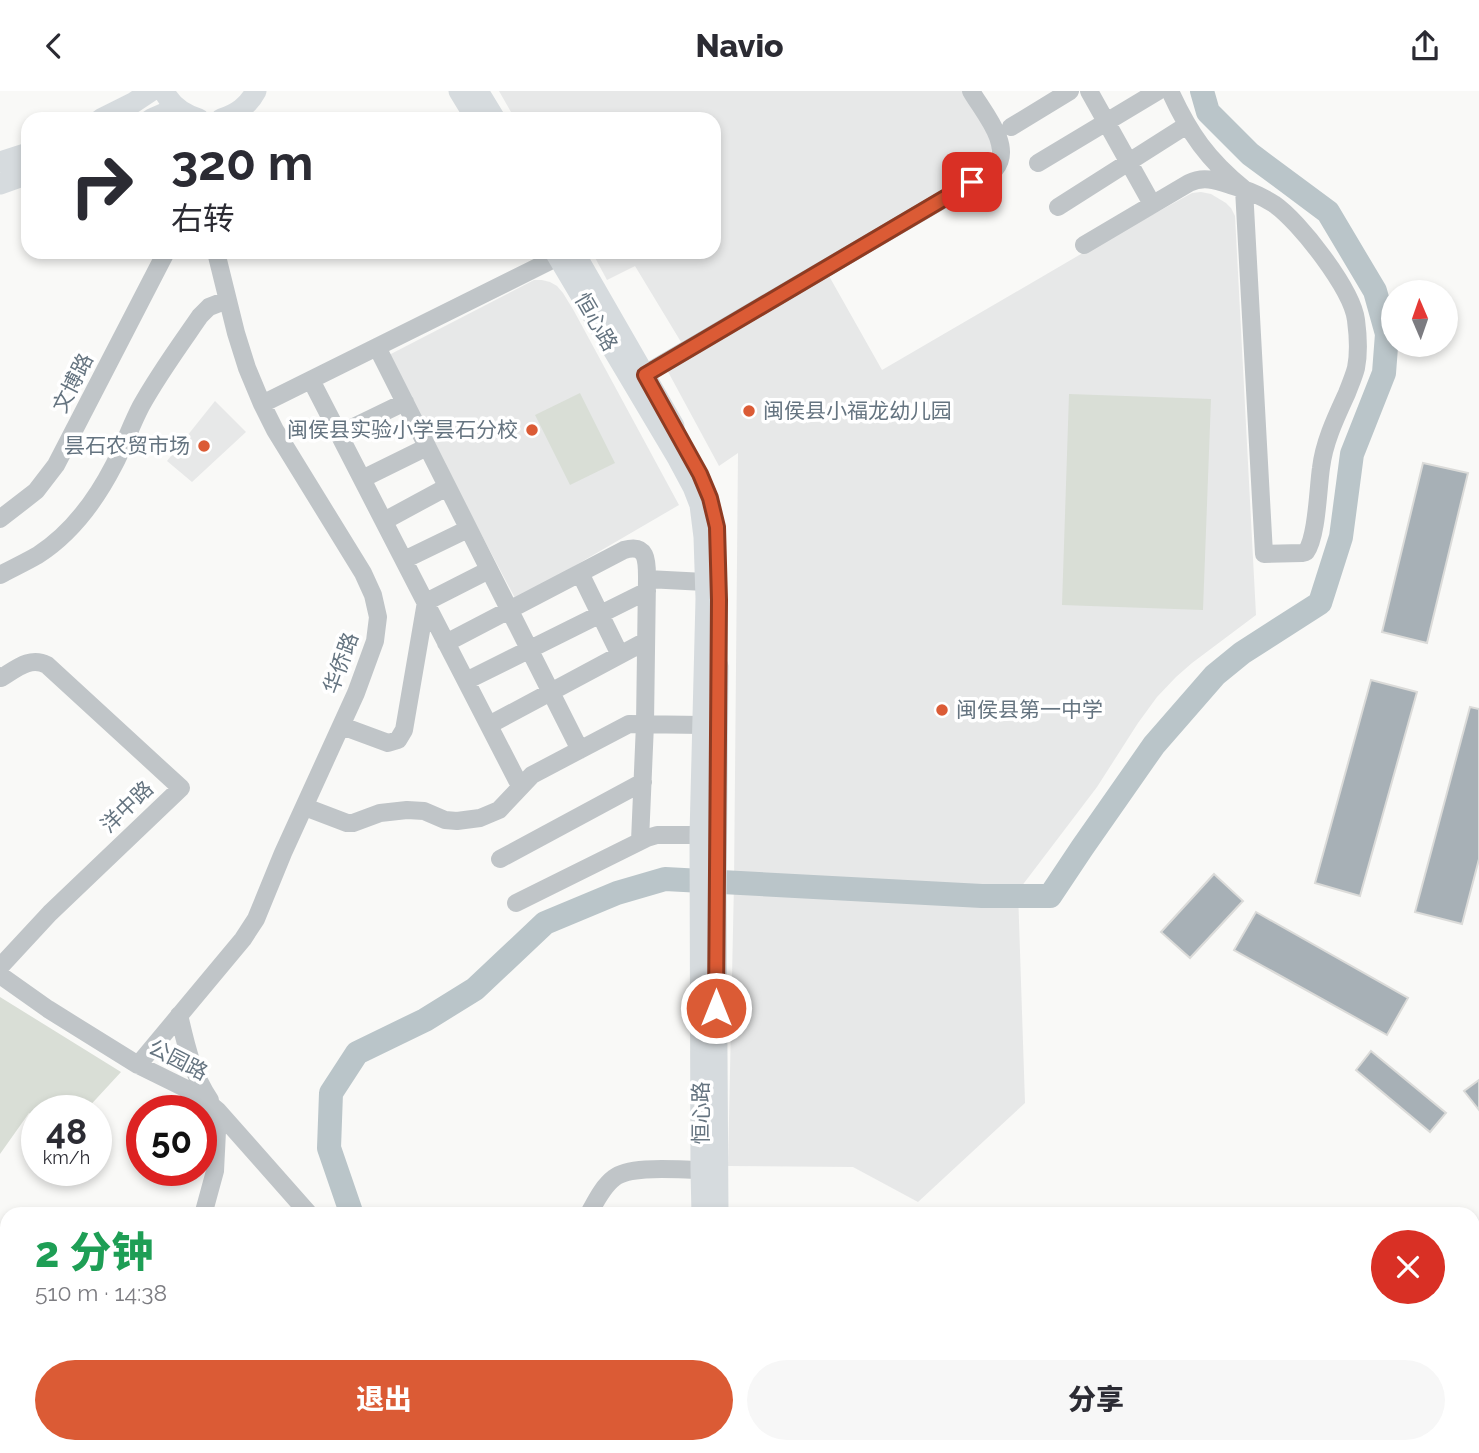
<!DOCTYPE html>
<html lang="zh">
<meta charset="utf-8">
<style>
body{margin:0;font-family:Raleway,"Noto Sans SC",sans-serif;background:#f7f7f7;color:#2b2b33;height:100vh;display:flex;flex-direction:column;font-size:26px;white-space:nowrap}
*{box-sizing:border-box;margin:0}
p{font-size:23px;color:#7c7c81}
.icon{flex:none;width:38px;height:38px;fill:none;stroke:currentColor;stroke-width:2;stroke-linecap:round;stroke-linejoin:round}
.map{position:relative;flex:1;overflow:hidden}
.drawer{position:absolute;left:0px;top:1116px;width:1480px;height:247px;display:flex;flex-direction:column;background:#fff;border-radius:21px 21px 0 0;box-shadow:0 4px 10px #0003}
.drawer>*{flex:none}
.guide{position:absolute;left:21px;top:21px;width:700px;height:147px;border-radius:21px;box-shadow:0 4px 10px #0003;background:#fff;color:#2b2b33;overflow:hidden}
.needle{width:46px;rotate:358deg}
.tools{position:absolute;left:1381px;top:189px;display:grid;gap:14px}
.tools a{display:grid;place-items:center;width:77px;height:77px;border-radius:50%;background:#fff;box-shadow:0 4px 10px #0003;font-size:35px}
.speed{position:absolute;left:21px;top:1004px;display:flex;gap:14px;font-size:35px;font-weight:700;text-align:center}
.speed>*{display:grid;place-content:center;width:91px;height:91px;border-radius:50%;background:#fff;box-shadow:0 4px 10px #0003;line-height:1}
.speed small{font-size:18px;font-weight:400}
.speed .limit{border:10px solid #d22;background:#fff;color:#111}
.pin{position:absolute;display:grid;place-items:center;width:60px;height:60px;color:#fff;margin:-30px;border-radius:14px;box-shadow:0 4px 10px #0006}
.me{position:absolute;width:77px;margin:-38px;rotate:0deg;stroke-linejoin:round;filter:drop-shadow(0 0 5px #0008)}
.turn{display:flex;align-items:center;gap:24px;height:147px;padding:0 35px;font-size:32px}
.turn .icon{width:91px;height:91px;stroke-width:2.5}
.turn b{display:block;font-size:49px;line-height:60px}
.round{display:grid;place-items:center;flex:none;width:74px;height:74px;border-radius:37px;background:#f7f7f7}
.headline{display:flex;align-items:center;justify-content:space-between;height:119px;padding:0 35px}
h1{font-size:42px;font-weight:800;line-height:52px;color:#1e9e55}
.action{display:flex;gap:14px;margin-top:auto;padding:14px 35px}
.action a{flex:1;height:80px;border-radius:42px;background:#db5b35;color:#fff;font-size:28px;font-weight:800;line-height:80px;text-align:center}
.action a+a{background:#f7f7f7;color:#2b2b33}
header{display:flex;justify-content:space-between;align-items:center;height:91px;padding:0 35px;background:#fff;font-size:32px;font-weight:800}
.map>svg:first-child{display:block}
.built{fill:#e7e8e8}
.green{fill:#d9ded6}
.water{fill:#bac5c9}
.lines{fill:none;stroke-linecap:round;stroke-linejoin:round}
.river{stroke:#bac5c9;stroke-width:24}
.building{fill:#a7b0b6;stroke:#dbdbd9;stroke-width:2}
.minor{stroke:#c0c5c8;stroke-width:18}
.major{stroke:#d6dbde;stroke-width:21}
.route-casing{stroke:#8e3b22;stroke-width:18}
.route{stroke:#db5b35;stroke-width:12}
.poi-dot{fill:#db5b35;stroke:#fff;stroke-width:2.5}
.labels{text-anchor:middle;stroke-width:7;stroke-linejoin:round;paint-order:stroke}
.street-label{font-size:21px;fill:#657480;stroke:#fff}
.poi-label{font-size:21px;fill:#657480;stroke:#fff;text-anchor:start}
</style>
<header><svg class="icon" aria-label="back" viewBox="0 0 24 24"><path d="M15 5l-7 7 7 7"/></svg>Navio<svg class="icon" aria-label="share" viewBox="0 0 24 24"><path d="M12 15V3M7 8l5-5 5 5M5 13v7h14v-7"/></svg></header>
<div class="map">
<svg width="1479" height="1362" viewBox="0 0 1479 1362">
<rect width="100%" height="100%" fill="#f9f9f7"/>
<path class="built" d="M499,0h465l29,47 -1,9 -4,14 -15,12 -292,169 -46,-76 -28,14 -15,-28h122v-133h-199z
M1201,101l10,2 15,9 5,5 4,8 21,399 -64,48 -16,14 -19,20 -19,26 -41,64 -79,104 7,212 -107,99 -65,-35 -125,-1 6,-283 4,-430 -19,13 -53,-98 163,-92 53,94 199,-116 111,-61z
M534,189h8l8,2 7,4 6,7 11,18 105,194 -163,95 -129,-244z
M215,310l31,31 -54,50 -25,-21z"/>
<path class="green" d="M580,302l35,70 -45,22 -35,-70z
M1069,303l142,5 -8,211 -141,-5z
M0,906l121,75 -36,39h-48v6l-8,-4 -29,41z"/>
<path class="water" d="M1086,1117l9,6h-42l4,-3z"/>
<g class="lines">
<path class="river" d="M352,1124l-23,-67 2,-55 26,-40 68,-33 50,-31 70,-66 72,-30 48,-14 317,17h68l32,-48 72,-103 61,-70 27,-22 78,-50 21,-66 11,-83 32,-81 3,-39 -12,-43 -47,-79 -78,-58 -42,-42 -6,-21
M66,1362l12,-6"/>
</g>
<path class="building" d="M1423,372l45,10 -41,170 -45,-11z
M1371,589l46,12 -57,204 -45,-13z
M1470,616l9,2v150l-17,65 -47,-12z
M1214,783l29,27 -53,57 -29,-26z
M1256,821l152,86 -21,37 -153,-85z
M1371,960l75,62 -16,19 -74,-62z
M1479,989v30l-15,-19z"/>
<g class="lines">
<path class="minor" d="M1089,0l63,113
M1011,36l59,-36
M1038,72l120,-72
M1058,116l129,-82
M1084,154l105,-62c14,-7 26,-3 41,2 15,4 30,10 44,19 25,17 78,85 82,116 2,15 3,33 0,48 -2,8 -6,17 -9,25 -11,24 -23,49 -26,75 -3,20 -4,69 -15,84l-4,1 -38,1 -20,-365c-36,-29 -55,-56 -74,-98
M377,256l203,403
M311,289l209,406
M633,290l362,-212c19,-23 -12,-57 -24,-78
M262,313l296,-147
M339,343l66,-32
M362,388l65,-32
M0,428l36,-28 20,-26 110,-213
M384,430l63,-34
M404,469l64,-31
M580,482l40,82
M0,484c13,-7 26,-13 38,-20 34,-22 58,-55 76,-90 10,-19 17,-40 27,-59 17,-31 39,-61 59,-90l9,-9 18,-7
M647,488l58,3
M446,552l178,-93c24,-7 23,12 23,29l-2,145 -5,117
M0,585l1,2c15,-9 29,-22 46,-13l134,123 -131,125 -50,54
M466,590l181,-90
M489,634l157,-84
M342,635l46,17 10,-3 6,-10 22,-128 63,-32
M305,716l42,16h6l27,-10 27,-3 17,1 21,9 12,1 23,-3 19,-8 33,-35 97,-51 74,1
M500,768l143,-77
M516,812l131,-65 10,-3h43
M0,884l48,34 90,56 61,30 19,16 92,104
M179,924c7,30 13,59 31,85
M138,974l105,-126 13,-20 27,-66 73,-160 19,-52 3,-24 -5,-22 -10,-22 -88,-143 -13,-26 -15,-36 -11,-35 -20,-81
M203,1124l12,-44 3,-60
M588,1124c7,-12 14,-28 26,-37 16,-13 65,-8 87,-8
M0,1278l7,4
M1474,1327l5,1
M100,1356l3,6
M484,1356l4,6
M1290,1362l39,-1 28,-5"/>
<path class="major" d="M164,0c7,15 19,23 35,28
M459,0l17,28
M478,0l17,28
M101,28l32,-16 18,-12
M151,28l25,-11
M221,28c16,-5 27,-13 35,-28
M0,71l28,-9
M0,93l28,-10
M555,161l123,207 15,28 7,18 4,32 2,62 -6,236 1,335 1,45
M574,161l100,174
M718,1124l-2,-318 2,-231
M699,1362l3,-6
M720,1362l4,-6"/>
</g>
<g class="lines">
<g class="route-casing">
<path id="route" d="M716,917l3,-408 -2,-73 -7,-29 -10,-24 -55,-99 327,-193"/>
</g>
<use href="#route" class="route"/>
</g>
<g class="poi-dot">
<circle cx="749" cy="320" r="7"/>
<circle cx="532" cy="339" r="7"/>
<circle cx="204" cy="355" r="7"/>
<circle cx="942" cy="619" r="7"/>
</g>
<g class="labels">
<g class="street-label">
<text transform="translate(596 231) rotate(60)" y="7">恒心路</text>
<text transform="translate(73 292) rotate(-63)" y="7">文博路</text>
<text transform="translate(341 572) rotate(-70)" y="7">华侨路</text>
<text transform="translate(127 716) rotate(-44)" y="7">洋中路</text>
<text transform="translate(178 969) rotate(27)" y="7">公园路</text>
<text transform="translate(701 1022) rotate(-90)" y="7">恒心路</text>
</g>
<g class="poi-label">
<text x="763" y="327">闽侯县小福龙幼儿园</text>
<text x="518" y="346" text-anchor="end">闽侯县实验小学昙石分校</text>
<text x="190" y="362" text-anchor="end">昙石农贸市场</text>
<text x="956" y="626">闽侯县第一中学</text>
</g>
</g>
</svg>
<div class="tools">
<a><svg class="needle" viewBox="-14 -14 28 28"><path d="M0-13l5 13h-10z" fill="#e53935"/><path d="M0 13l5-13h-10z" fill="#7c7c81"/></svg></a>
</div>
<div class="speed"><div>48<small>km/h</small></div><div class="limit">50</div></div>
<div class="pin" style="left:972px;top:91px;background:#d93025"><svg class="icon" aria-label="arrive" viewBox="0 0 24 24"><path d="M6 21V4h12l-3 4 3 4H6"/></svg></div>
<svg class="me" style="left:716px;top:917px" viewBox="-20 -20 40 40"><circle r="17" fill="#db5b35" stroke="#fff" stroke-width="3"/><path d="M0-11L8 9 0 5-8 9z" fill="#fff"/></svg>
<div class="guide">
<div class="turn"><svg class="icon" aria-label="right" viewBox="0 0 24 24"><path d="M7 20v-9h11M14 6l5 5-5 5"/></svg><div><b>320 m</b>右转</div></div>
</div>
<section class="drawer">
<div class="headline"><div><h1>2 分钟</h1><p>510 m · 14:38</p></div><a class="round" style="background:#d93025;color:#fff"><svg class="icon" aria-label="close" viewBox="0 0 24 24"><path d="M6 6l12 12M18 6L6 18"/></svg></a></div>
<div class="action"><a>退出</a><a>分享</a></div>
</section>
</div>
